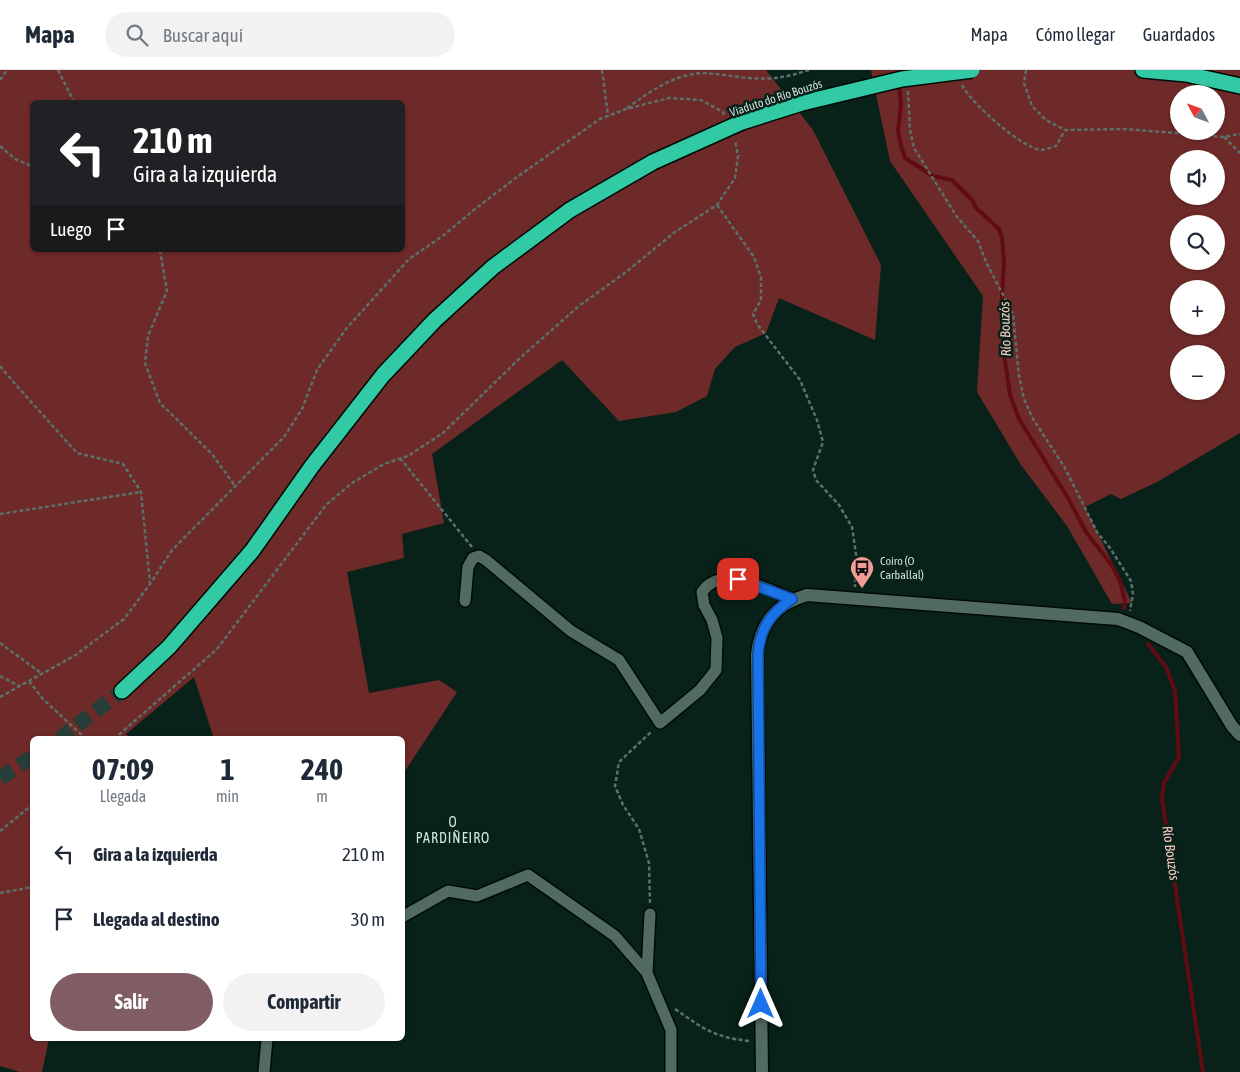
<!DOCTYPE html>
<html lang="es">
<meta charset="utf-8">
<style>
body{margin:0;font-family:"Asap Condensed",sans-serif;background:#f2f2f3;color:#1f2937;height:100vh;display:flex;flex-direction:column;font-size:19px;white-space:nowrap}
*{box-sizing:border-box;margin:0}
p{font-size:16px;color:#747a83}
.icon{flex:none;width:28px;height:28px;fill:none;stroke:currentColor;stroke-width:2;stroke-linecap:round;stroke-linejoin:round}
.map{position:relative;flex:1;overflow:hidden}
.sheet{position:absolute;left:30px;top:666px;width:375px;height:305px;display:flex;flex-direction:column;background:#fff;border-radius:8px;box-shadow:0 1px 4px #0004}
.sheet>*{flex:none}
.banner{position:absolute;left:30px;top:30px;width:375px;height:152px;border-radius:8px;box-shadow:0 1px 4px #0004;background:#202124;color:#fff;overflow:hidden}
.needle{width:32px;rotate:311deg}
.buttons{position:absolute;left:1170px;top:15px;display:grid;gap:10px}
.buttons a{display:grid;place-items:center;width:55px;height:55px;border-radius:50%;background:#fff;box-shadow:0 1px 4px #0004;font-size:25px}
.pin{position:absolute;display:grid;place-items:center;width:42px;height:42px;color:#fff;margin:-21px;border-radius:10px;box-shadow:0 2px 8px #0006}
.me{position:absolute;width:55px;margin:-28px;rotate:0deg;stroke-linejoin:round;filter:drop-shadow(0 0 4px #0008)}
.turn{display:flex;align-items:center;gap:18px;height:105px;padding:0 20px;font-size:22px}
.turn .icon{width:65px;height:65px;stroke-width:2.5}
.turn b{display:block;font-size:35px;line-height:42px}
.then{display:flex;align-items:center;height:48px;padding:0 20px;background:#0003;gap:10px;font-size:19px}
.eta{display:flex;justify-content:space-evenly;align-items:center;height:85px;text-align:center}
.eta b{font-size:30px;font-weight:700;line-height:35px}
.primary-button{display:flex;gap:10px;margin-top:auto;padding:10px 20px}
.primary-button a{flex:1;height:58px;border-radius:30px;background:#7f5d62;color:#fff;font-size:20px;font-weight:700;line-height:58px;text-align:center}
.primary-button a+a{background:#f2f2f3;color:#1f2937}
ul{padding:0;list-style:none}
li{display:flex;align-items:center;gap:15px;height:65px;padding:0 20px}
li div{flex:1}
li b{display:block;font-size:19px}
li em{font-style:normal}
header{display:flex;align-items:center;gap:30px;box-sizing:border-box;height:70px;padding:0 25px;background:#fff;border-bottom:1px solid #e0e1e3}
header strong{font-size:24px}
nav{display:flex;gap:28px;margin-inline-start:auto;font-size:18px}
.search{width:350px;height:45px;background:#f2f2f3;display:flex;align-items:center;gap:12px;box-sizing:border-box;padding:0 18px;border-radius:28px;color:#747a83;font-size:19px}
.map>svg:first-child{display:block}
.green{fill:#6e2a29;fill-rule:evenodd}
.lines{fill:none;stroke-linecap:round;stroke-linejoin:round}
.stream{stroke:#600c12;stroke-width:4}
.highway-tunnel{stroke:#263e37;stroke-width:15;stroke-dasharray:15 8;stroke-linecap:butt}
.street-casing{stroke:#000b06;stroke-width:14}
.secondary-casing{stroke:#000b06;stroke-width:15}
.highway-casing{stroke:#000b06;stroke-width:18}
.path{stroke:#5b7069;stroke-width:2.5;stroke-dasharray:4 2.5;stroke-linecap:butt}
.street{stroke:#516b62;stroke-width:11}
.secondary{stroke:#516b62;stroke-width:12}
.highway{stroke:#32caa5;stroke-width:15}
.highway-bridge-casing{stroke:#000b06;stroke-width:18;stroke-linecap:butt}
.highway-bridge{stroke:#32caa5;stroke-width:15}
.route-casing{stroke:#114b97;stroke-width:12}
.route{stroke:#1a73e8;stroke-width:9}
.labels{text-anchor:middle;stroke-width:5;stroke-linejoin:round;paint-order:stroke}
.street-label{font-size:12px;fill:#d1dfda;stroke:#08221a}
.poi-label{font-size:12px;fill:#d1dfda;stroke:#08221a;text-anchor:start}
.water-label{font-size:14px;font-style:italic;fill:#fccac5;stroke:#08221a}
.neighbourhood-label{font-size:14px;letter-spacing:1px;fill:#cdeae0;stroke:#08221a}
</style>
<header>
<strong>Mapa</strong>
<div class="search"><svg class="icon" aria-label="search" viewBox="0 0 24 24"><circle cx="10" cy="10" r="6"/><path d="M15 15l6 6"/></svg>Buscar aquí</div>
<nav><a>Mapa</a><a>Cómo llegar</a><a>Guardados</a></nav>
</header>
<div class="map">
<svg width="1240" height="1002" viewBox="0 0 1240 1002">
<rect width="100%" height="100%" fill="#08221a"/>
<path class="green" d="M0,0h766l47,60 68,135 -6,75 -96,-42 -13,35 -31,14 -20,22 -8,27 -31,16 -57,9 -57,-61 -130,94 12,69 -42,11 2,24 -57,14 22,121 70,-13 18,12 -54,82 -1,-35h-188l-20,-62 -68,57 5,5h-99v300h17l-7,33h-22l-20,-6zM32,32h370v148h-370z
M871,0h369v363l-83,49 -36,17 -10,-5 -26,13 47,96 -20,1 -45,-78 -46,-61 -44,-73 6,-96 -93,-135zM1179,24h37v37h-37zM1179,89h37v37h-37zM1179,154h37v37h-37zM1179,219h37v37h-37zM1179,284h37v37h-37z"/>
<g class="lines">
<path class="stream" d="M899,15l2,18 -3,28 3,15 4,12 28,18 19,4 20,20 4,8 23,21 3,9 2,24 -2,33 1,52 7,48 9,24 49,79 18,34 25,32 9,17 5,20 -1,7
M1148,574l18,23 9,24 4,66 -15,26 -2,15 41,274"/>
<path class="highway-tunnel" d="M59,669l63,-48
M0,708l32,-21"/>
<g class="street-casing">
<path id="street" d="M465,531l3,-34 5,-9 6,-2 7,4 85,71 48,29 41,63 40,-33 16,-20 1,-32 -5,-18 -8,-15 -2,-13c19,-29 66,-2 90,7
M402,847l46,-26 29,5 51,-21 87,61 32,37 24,57v42
M647,903l3,-59
M264,1002l3,-33"/>
</g>
<g class="secondary-casing">
<path id="secondary" d="M762,1002l-5,-418c4,-32 19,-50 50,-59l311,24 21,8 48,25 45,74 8,9"/>
</g>
<g class="highway-casing">
<path id="highway" d="M1143,0l43,4 54,12
M122,621l47,-44 83,-96 60,-85 71,-91 52,-55 58,-53 77,-57 83,-48"/>
</g>
<path class="path" d="M58,0l16,32
M602,0l6,46
M1026,0l-2,13 8,23 14,14 19,10 60,-1 99,8 16,-3
M0,10l7,-10
M962,15c9,18 58,62 79,65 4,0 11,-3 15,-4l9,-16
M908,21l2,39 4,18 43,69 21,24 8,21 27,52 6,62 5,23 9,20 32,49 32,64 13,16 21,33 2,13 -3,17
M627,38c20,-14 37,-27 61,-33 20,-5 41,2 61,3 24,2 38,-1 60,-8
M1224,67l16,16
M0,76l15,13 17,7
M717,135l37,52 7,20v23l-8,14 4,10 43,56 17,40 6,22 -10,28 3,10 23,25 13,22 4,27 -1,33
M160,180l7,41 -19,45 -3,27 15,40 52,51 23,32
M0,296l16,19 61,68 46,11 18,28 9,91
M400,388l72,89
M0,444l141,-22
M0,573l41,30
M0,606l19,10
M29,611l14,18 43,40
M0,627l74,-41 50,-37 26,-35 22,-34 112,-113 18,-28 15,-39 29,-41 63,-70 35,-24 31,-26 42,-32 83,-58 26,-10 43,-11 32,2 22,12 1,3
M114,669l103,-90 109,-144 26,-22 32,-19 24,-8 35,-23 77,-75 59,-52 47,-34 49,-40 42,-27 18,-27 3,-22 -3,-16
M0,761l32,-26
M0,823l32,-6
M650,833l-1,-40 -10,-34 -16,-24 -8,-19 4,-24 33,-31
M675,939c29,20 38,28 74,32"/>
<use href="#street" class="street"/>
<use href="#secondary" class="secondary"/>
<use href="#highway" class="highway"/>
<g class="highway-bridge-casing">
<path id="highway-bridge" d="M653,92l89,-40 60,-19 100,-24 70,-9"/>
</g>
<use href="#highway-bridge" class="highway-bridge"/>
</g>
<g class="lines">
<g class="route-casing">
<path id="route" d="M738,509l54,20c-21,14 -32,29 -34,55l3,350"/>
</g>
<use href="#route" class="route"/>
</g>
<defs>
<g id="bus-pin" transform="scale(1.25)"><path d="M0 17L-7.5 6A9.5 9.5 0 1 1 7.5 6Z" fill="#f59c96" stroke="#08221a"/><path d="M-5-6H5V4H4V6H2V4H-2V6H-4V4H-5ZM-3.5-4V0h7V-4ZM-3.5 1.2v1.5H-2V1.2ZM2 1.2v1.5H3.5V1.2Z" fill="#111"/></g>
</defs>
<g fill-rule="evenodd">
<use href="#bus-pin" x="862" y="498"/>
</g>
<g class="labels">
<g class="street-label">
<text transform="translate(776 28) rotate(-18)" y="4">Viaduto do Río Bouzós</text>
</g>
<g class="poi-label">
<text x="880" y="495">Coiro (O<tspan x="880" dy="14">Carballal)</tspan></text>
</g>
<g class="water-label">
<text transform="translate(1005 259) rotate(-92)" y="5">Río Bouzós</text>
<text transform="translate(1171 783) rotate(82)" y="5">Río Bouzós</text>
</g>
<g class="neighbourhood-label">
<text x="453" y="757">O<tspan x="453" dy="16">PARDIÑEIRO</tspan></text>
</g>
</g>
</svg>
<div class="buttons">
<a><svg class="needle" viewBox="-14 -14 28 28"><path d="M0-13l5 13h-10z" fill="#e53935"/><path d="M0 13l5-13h-10z" fill="#747a83"/></svg></a>
<a><svg class="icon" aria-label="sound" viewBox="0 0 24 24"><path d="M4 9h4l5-4v14l-5-4H4zM17 9q2 3 0 6"/></svg></a>
<a><svg class="icon" aria-label="search" viewBox="0 0 24 24"><circle cx="10" cy="10" r="6"/><path d="M15 15l6 6"/></svg></a>
<a>+</a>
<a>−</a>
</div>
<div class="pin" style="left:738px;top:509px;background:#d93025"><svg class="icon" aria-label="arrive" viewBox="0 0 24 24"><path d="M6 21V4h12l-3 4 3 4H6"/></svg></div>
<svg class="me" style="left:761px;top:934px" viewBox="-20 -20 40 40"><path d="M0-17L14 15 0 8-14 15z" fill="#1a73e8" stroke="#fff" stroke-width="4"/></svg>
<div class="banner">
<div class="turn"><svg class="icon" aria-label="left" viewBox="0 0 24 24"><path d="M17 20v-9H6M10 6l-5 5 5 5"/></svg><div><b>210 m</b>Gira a la izquierda</div></div>
<div class="then">Luego<svg class="icon" aria-label="arrive" viewBox="0 0 24 24"><path d="M6 21V4h12l-3 4 3 4H6"/></svg></div>
</div>
<section class="sheet">
<div class="eta">
<div><b>07:09</b><p>Llegada</p></div>
<div><b>1</b><p>min</p></div>
<div><b>240</b><p>m</p></div>
</div>
<ul>
<li><svg class="icon" aria-label="left" viewBox="0 0 24 24"><path d="M17 20v-9H6M10 6l-5 5 5 5"/></svg><div><b>Gira a la izquierda</b></div><em>210 m</em></li>
<li><svg class="icon" aria-label="arrive" viewBox="0 0 24 24"><path d="M6 21V4h12l-3 4 3 4H6"/></svg><div><b>Llegada al destino</b></div><em>30 m</em></li>
</ul>
<div class="primary-button"><a>Salir</a><a>Compartir</a></div>
</section>
</div>
